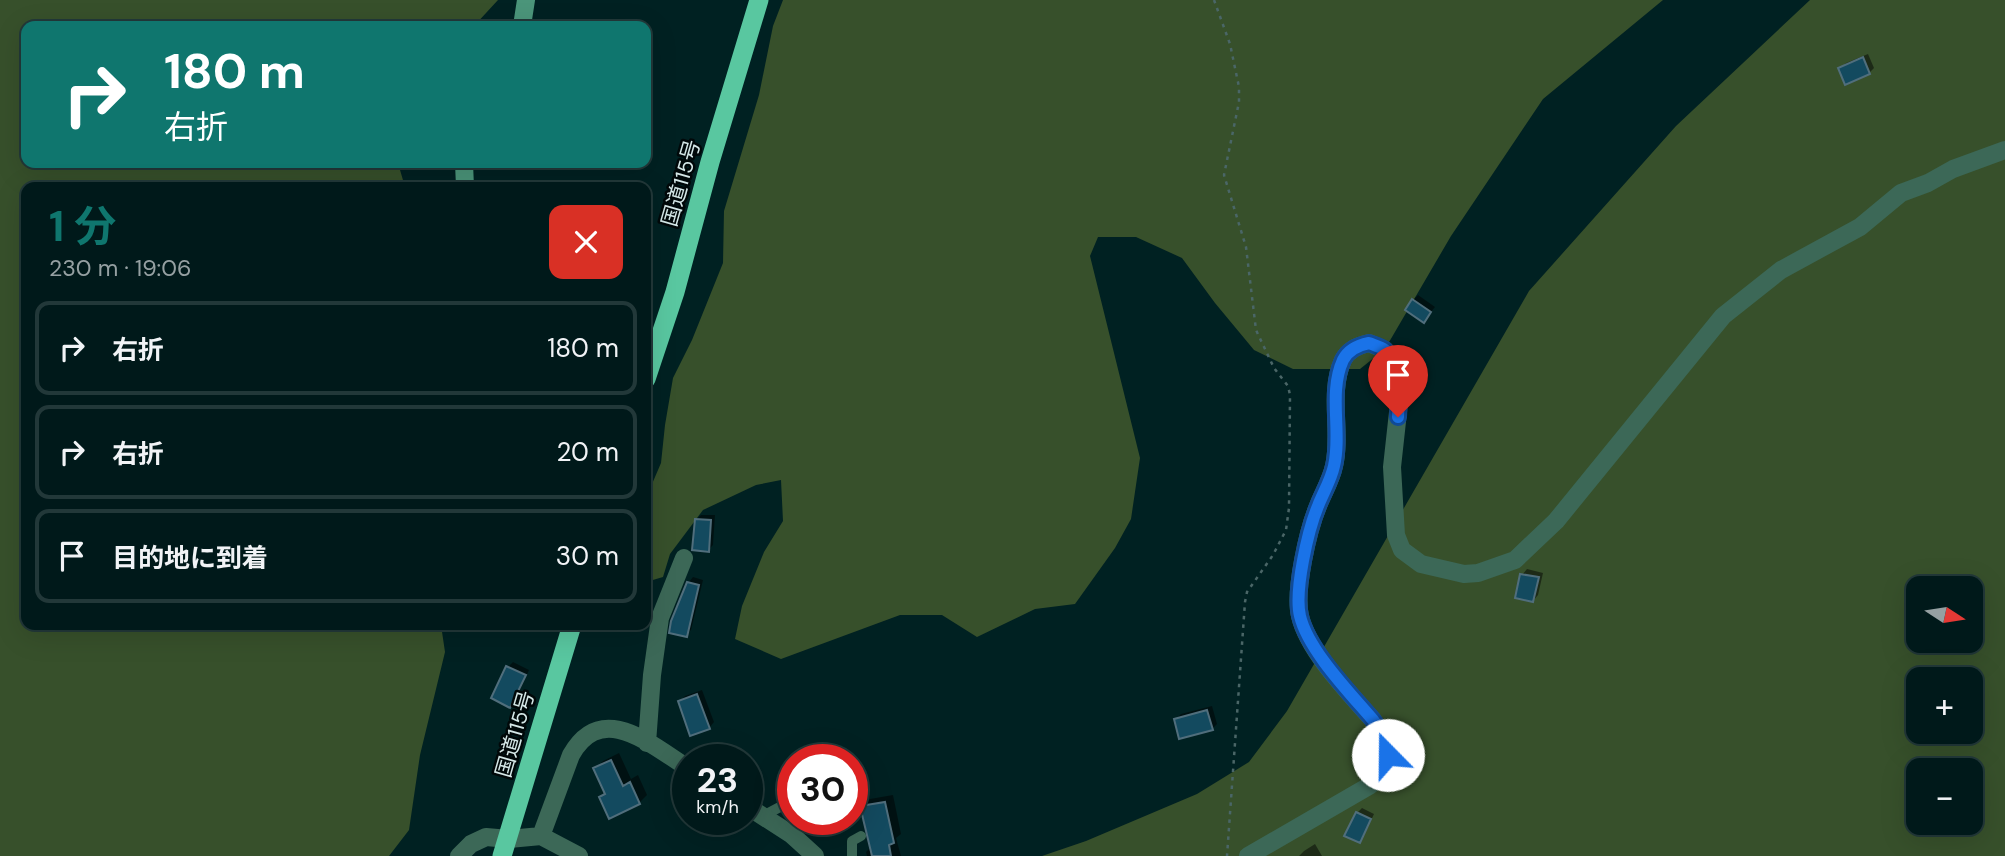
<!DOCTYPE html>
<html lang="ja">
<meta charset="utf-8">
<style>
body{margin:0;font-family:"DM Sans","Noto Sans JP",sans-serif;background:#0e2627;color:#f1f3f6;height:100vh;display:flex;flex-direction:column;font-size:26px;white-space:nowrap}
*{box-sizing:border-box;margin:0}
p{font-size:23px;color:#95a0a2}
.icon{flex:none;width:38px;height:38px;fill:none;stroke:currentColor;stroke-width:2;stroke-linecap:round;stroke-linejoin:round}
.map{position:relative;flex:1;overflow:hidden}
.drawer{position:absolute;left:21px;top:182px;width:630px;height:448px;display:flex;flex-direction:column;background:#00191a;border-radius:14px;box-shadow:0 7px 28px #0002,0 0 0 2px #223839}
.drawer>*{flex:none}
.top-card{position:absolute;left:21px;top:21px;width:630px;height:147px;border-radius:14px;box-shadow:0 7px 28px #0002,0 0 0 2px #223839;background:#0f766e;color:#fff;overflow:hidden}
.needle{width:46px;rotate:102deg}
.controls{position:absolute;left:1906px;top:576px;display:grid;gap:14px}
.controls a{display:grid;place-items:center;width:77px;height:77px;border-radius:14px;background:#00191a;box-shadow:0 7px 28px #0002,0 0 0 2px #223839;font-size:35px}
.speed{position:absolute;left:672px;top:744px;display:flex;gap:14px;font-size:35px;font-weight:700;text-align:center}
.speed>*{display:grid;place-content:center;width:91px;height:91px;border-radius:50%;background:#00191a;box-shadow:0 7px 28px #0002,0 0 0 2px #223839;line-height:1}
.speed small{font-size:18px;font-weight:400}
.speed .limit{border:10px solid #d22;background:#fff;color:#111}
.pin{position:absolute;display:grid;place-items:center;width:60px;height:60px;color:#fff;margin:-72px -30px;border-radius:50% 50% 50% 0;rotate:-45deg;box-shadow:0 0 7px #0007}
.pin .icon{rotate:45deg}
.me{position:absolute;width:77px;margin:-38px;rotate:338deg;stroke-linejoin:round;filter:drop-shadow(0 0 5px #0008)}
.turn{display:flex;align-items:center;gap:24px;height:147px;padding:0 28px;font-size:32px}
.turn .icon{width:91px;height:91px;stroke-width:2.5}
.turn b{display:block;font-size:49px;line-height:60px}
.round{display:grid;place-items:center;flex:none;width:74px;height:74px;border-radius:14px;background:#0e2627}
.headline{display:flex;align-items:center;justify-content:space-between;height:119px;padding:0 28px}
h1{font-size:42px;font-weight:700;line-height:52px;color:#0f766e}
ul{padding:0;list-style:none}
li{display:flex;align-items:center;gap:21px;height:94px;margin:0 14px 10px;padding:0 14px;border:4px solid #223839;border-radius:14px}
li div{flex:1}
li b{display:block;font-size:26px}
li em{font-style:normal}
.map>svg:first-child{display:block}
.forest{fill:#37502b;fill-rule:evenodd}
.shadow{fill:#0007}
.building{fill:#134a5f;stroke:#506e7c;stroke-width:2}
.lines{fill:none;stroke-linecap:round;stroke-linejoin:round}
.path{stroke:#4a6667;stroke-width:2.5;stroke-dasharray:3.5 5;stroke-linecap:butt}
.service{stroke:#3c6857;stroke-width:10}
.minor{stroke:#3c6857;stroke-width:18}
.secondary{stroke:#4b957a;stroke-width:18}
.trunk{stroke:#59c7a0;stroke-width:19}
.route-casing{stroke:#114b97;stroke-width:18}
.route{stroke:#1a73e8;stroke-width:12}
.labels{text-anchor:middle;stroke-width:5;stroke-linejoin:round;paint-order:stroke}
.street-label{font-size:21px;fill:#d5e8e8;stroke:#000809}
</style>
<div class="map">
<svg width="2005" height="856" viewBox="0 0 2005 856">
<rect width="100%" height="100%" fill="#002122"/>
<path class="forest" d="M0,0h498l-24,26h-448v137h372l7,24h-379v438h415l4,27 -25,103 -11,75 -20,26h-389z
M783,0h880l-120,99 -92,137 -66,113 -25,20h-67l-39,-19 -39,-47 -33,-45 -46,-21h-38l-8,19 50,202 -9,61 -16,29 -40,56 -40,5 -58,28 -35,-22h-42l-119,44 -46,-20 7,-33 22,-54 19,-31 -2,-41 -25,5 -53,25 -33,44 -7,23 -17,5v-84l15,-35 4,-38 8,-47 19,-38 31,-77 1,-52 35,-116 14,-69z
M1810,0h195v856h-963l44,-15 111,-47 52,-32 38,-51 242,-420 147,-165zM1918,588h52v52h-52zM1918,679h52v53h-52zM1918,770h52v52h-52z"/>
<path class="shadow" d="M1868,54l6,14 -5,5 -29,-5 6,-5z
M1418,295l17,12 -11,13 -11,-20z
M701,515h14l-2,30 -5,5 -12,-30z
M1527,569l16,4 -5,22 -5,6 -11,-26z
M693,577l10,3 -12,50 -5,5 2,-52z
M513,662l16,8 -14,30 -5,5 -2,-38z
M702,690l12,32 -5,6 -29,-27 5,-5z
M1212,706l5,18 -5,5 -36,-10 5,-5z
M619,753l12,26 7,-4 9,20 -8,8 -29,13 -9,-19 5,-5 -10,-23 7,-8z
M893,795l8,39 -5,4 5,18h-34l-1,-4 6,-6 -10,-39 8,-8z
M1362,808l12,6 -10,21 -5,5 -2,-27z
M1315,844l7,12h-23l5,-5z"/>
<path class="building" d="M1863,57l7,17 -25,11 -7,-17z
M1412,299l19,13 -7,11 -19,-13z
M695,519l16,1 -2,32 -17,-2z
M1520,574l19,3 -6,25 -18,-4z
M687,582l12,3 -12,52 -18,-4 2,-12z
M506,666l20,9 -16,33 -19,-10z
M697,694l13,35 -20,7 -12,-35z
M1207,710l6,20 -34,9 -5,-20z
M611,760l12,26 7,-4 10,22 -31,15 -10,-22 6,-3 -12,-26z
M885,802l9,41 -5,2 2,11h-19l-12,-50z
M1356,812l15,7 -11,24 -16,-7z"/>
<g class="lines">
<path class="path" d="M1214,0l16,44 9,43v15l-15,73 22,72 10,83 18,38 14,18 2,9 -1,113 -3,22 -13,25 -26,37 -2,10 -18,254"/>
<path class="service" d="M763,816l30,-16
M852,856v-15l9,-5"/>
<path class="minor" d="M647,743l5,-68 8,-57 24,-60
M747,806l45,29 23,21
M541,836l30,-81c31,-55 80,-10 117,13
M459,856l12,-12 15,-7 23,2 32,-3 38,20
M1248,856l121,-70c27,-20 21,-41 4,-66 -24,-27 -65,-69 -73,-104 -6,-25 8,-86 18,-110 5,-13 13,-26 16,-40 8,-34 -6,-73 9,-106 5,-10 16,-15 26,-17l16,7 13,28 2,16 -8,73 4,68 6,15 19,14 43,10 14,-1 37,-13 41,-39 167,-205 58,-46 79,-43 41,-34 27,-10 25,-14 52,-19"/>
<path class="secondary" d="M522,26l4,-26
M464,163l1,24"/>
<path class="trunk" d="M646,379l29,-87 35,-130 49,-162
M502,856l70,-231"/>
</g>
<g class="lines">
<g class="route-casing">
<path id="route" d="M1388,755l-6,-22 -9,-13c-23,-27 -65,-70 -73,-104 -6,-25 8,-86 18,-110 5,-13 13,-26 16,-40 8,-34 -6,-73 9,-106 5,-10 16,-15 26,-17 5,2 12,4 16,7 17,15 14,47 13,67"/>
</g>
<use href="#route" class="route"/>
</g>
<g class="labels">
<g class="street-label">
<text transform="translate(681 183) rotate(-74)" y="7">国道115号</text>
<text transform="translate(515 734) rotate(-74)" y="7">国道115号</text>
</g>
</g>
</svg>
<div class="controls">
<a><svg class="needle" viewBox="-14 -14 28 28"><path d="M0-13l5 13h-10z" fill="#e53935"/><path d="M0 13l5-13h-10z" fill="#95a0a2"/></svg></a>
<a>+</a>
<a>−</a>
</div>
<div class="speed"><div>23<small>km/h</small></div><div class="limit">30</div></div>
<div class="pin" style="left:1398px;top:417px;background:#d93025"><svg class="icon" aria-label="arrive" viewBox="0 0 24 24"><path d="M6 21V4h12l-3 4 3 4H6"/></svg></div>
<svg class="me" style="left:1388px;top:755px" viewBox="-20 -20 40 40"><circle r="19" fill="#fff"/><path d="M0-13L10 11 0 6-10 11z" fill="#1a73e8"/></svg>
<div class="top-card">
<div class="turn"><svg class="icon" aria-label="right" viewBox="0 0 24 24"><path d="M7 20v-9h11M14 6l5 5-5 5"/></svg><div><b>180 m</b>右折</div></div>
</div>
<section class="drawer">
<div class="headline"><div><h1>1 分</h1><p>230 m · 19:06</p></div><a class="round" style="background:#d93025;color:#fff"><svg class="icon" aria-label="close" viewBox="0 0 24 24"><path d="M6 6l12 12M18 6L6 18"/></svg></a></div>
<ul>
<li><svg class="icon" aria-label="right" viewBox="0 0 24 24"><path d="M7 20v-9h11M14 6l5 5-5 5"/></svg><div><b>右折</b></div><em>180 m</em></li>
<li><svg class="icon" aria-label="right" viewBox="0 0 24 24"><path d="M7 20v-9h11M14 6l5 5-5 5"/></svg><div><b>右折</b></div><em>20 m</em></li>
<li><svg class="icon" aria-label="arrive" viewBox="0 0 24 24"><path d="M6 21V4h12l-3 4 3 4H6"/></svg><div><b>目的地に到着</b></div><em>30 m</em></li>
</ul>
</section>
</div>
